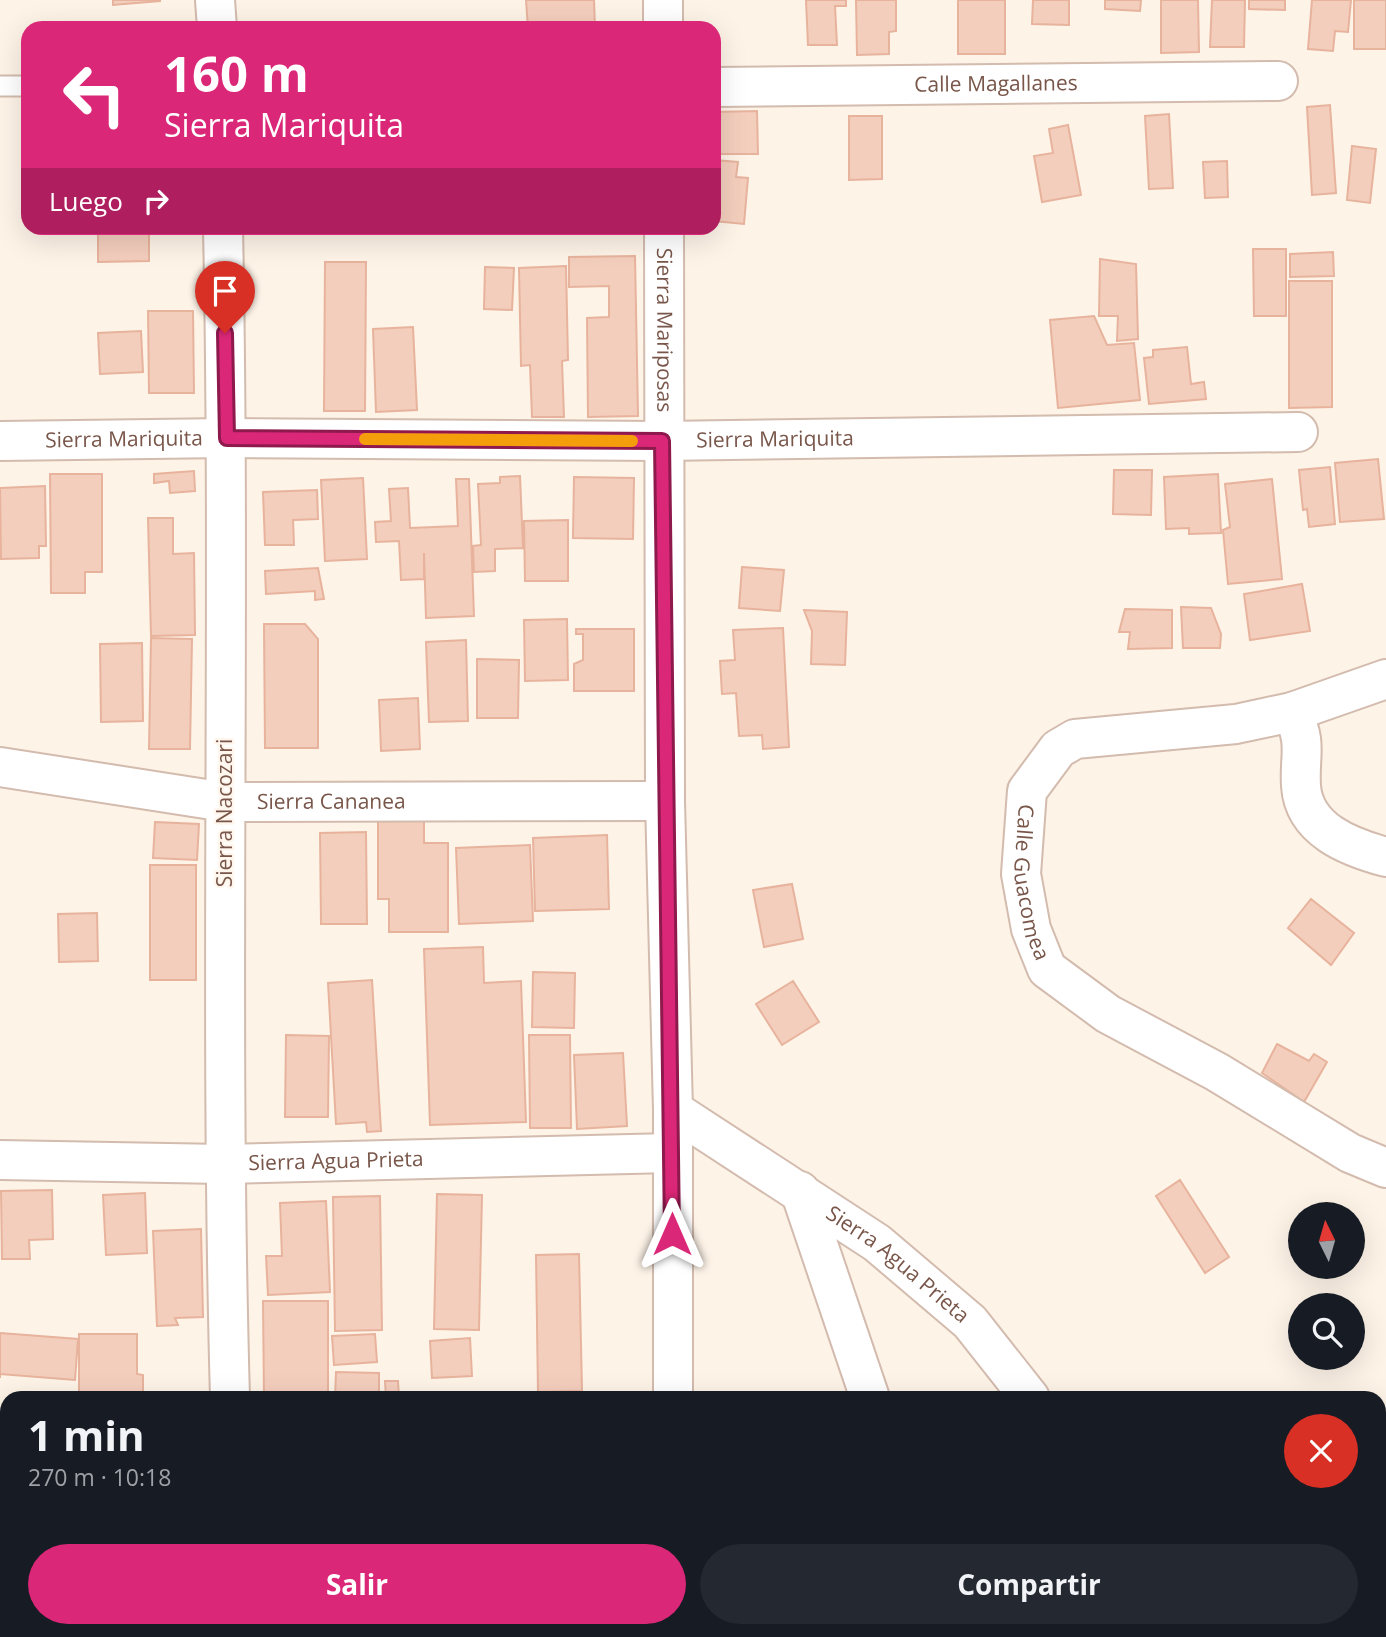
<!DOCTYPE html>
<html lang="es">
<meta charset="utf-8">
<style>
body{margin:0;font-family:"Open Sans",sans-serif;background:#242831;color:#f1f3f6;height:100vh;display:flex;flex-direction:column;font-size:26px;white-space:nowrap}
*{box-sizing:border-box;margin:0}
p{font-size:23px;color:#9ea1a6}
.icon{flex:none;width:38px;height:38px;fill:none;stroke:currentColor;stroke-width:2;stroke-linecap:round;stroke-linejoin:round}
.map{position:relative;flex:1;overflow:hidden}
.drawer{position:absolute;left:0px;top:1391px;width:1386px;height:247px;display:flex;flex-direction:column;background:#171b24;border-radius:21px 21px 0 0;box-shadow:0 7px 28px #0002}
.drawer>*{flex:none}
.top-card{position:absolute;left:21px;top:21px;width:700px;height:214px;border-radius:21px;box-shadow:0 7px 28px #0002;background:#db2777;color:#fff;overflow:hidden}
.needle{width:46px;rotate:355deg}
.buttons{position:absolute;left:1288px;top:1202px;display:grid;gap:14px}
.buttons a{display:grid;place-items:center;width:77px;height:77px;border-radius:50%;background:#171b24;box-shadow:0 7px 28px #0002;font-size:35px}
.pin{position:absolute;display:grid;place-items:center;width:60px;height:60px;color:#fff;margin:-72px -30px;border-radius:50% 50% 50% 0;rotate:-45deg;box-shadow:0 0 7px #0007}
.pin .icon{rotate:45deg}
.me{position:absolute;width:77px;margin:-38px;rotate:0deg;stroke-linejoin:round;filter:drop-shadow(0 0 5px #0008)}
.turn{display:flex;align-items:center;gap:24px;height:147px;padding:0 28px;font-size:32px}
.turn .icon{width:91px;height:91px;stroke-width:2.5}
.turn b{display:block;font-size:49px;line-height:60px}
.then{display:flex;align-items:center;height:66px;padding:0 28px;background:#0003;gap:14px;font-size:26px}
.round{display:grid;place-items:center;flex:none;width:74px;height:74px;border-radius:37px;background:#242831}
.overview{display:flex;align-items:center;justify-content:space-between;height:119px;padding:0 28px}
h1{font-size:42px;font-weight:700;line-height:52px}
.primary-button{display:flex;gap:14px;margin-top:auto;padding:14px 28px}
.primary-button a{flex:1;height:80px;border-radius:42px;background:#db2777;color:#fff;font-size:28px;font-weight:700;line-height:80px;text-align:center}
.primary-button a+a{background:#242831;color:#f1f3f6}
.map>svg:first-child{display:block}
.building{fill:#f4cebd;stroke:#e7b39d;stroke-width:2}
.lines{fill:none;stroke-linecap:round;stroke-linejoin:round}
.lane-casing{stroke:#d3bbae;stroke-width:23}
.street-casing{stroke:#d3bbae;stroke-width:42}
.secondary-casing{stroke:#d6bbac;stroke-width:42}
.lane{stroke:#fff;stroke-width:19}
.street{stroke:#fff;stroke-width:38}
.secondary{stroke:#fff;stroke-width:38}
.route-casing{stroke:#8e194d;stroke-width:18}
.route{stroke:#db2777;stroke-width:12}
.slow{stroke:#f59e0b;stroke-width:12}
.labels{text-anchor:middle;stroke-width:5;stroke-linejoin:round;paint-order:stroke}
.street-label{font-size:21px;fill:#79564a;stroke:#fff7ee}
</style>
<div class="map">
<svg width="1386" height="1637" viewBox="0 0 1386 1637">
<rect width="100%" height="100%" fill="#fdf3e7"/>
<path class="building" d="M113,0h47v1l-47,4z
M526,0h68l1,28h-67z
M806,0h40v6h-11l2,39h-29z
M856,0h40v31l-7,1v22l-32,1z
M958,0h47v54h-47z
M1033,0h36v25l-37,-1z
M1105,0h36l-1,11 -35,-2z
M1161,0h37l1,52 -38,1z
M1212,0h33l-1,47h-34z
M1249,0h36v10l-36,-1z
M1312,0h39l-3,32 -13,-1 -2,20 -25,-2z
M1354,0h32v49h-32z
M1330,105l6,88 -24,2 -5,-88z
M757,111l1,43h-44v-42z
M1169,114l4,74 -24,1 -4,-73z
M849,116h33v63l-33,1z
M1068,125l13,70 -39,7 -8,-46 19,-3 -4,-24z
M1352,146l24,3 -6,54 -23,-3z
M714,160l24,2 -2,15 12,1 -4,46 -30,-3z
M1227,161l1,36 -23,1 -2,-36z
M98,228h51v33l-51,1z
M1253,249h33v67h-32z
M1333,252l1,24 -44,1v-23z
M635,256l3,160 -50,1 -1,-99 22,-1v-31l-40,1v-30z
M1100,259l36,5 2,75 -21,2 1,-25h-19z
M325,262h41l-1,149h-41z
M566,266l2,94 -6,1 2,56h-32l-2,-52 -9,1 -2,-98z
M485,267l29,1 -2,42 -28,-1z
M1289,281h43v126l-43,1z
M148,311h45l1,82h-45z
M1094,316l13,29 27,-2 6,57 -82,8 -8,-88z
M413,327l4,83 -41,2 -3,-83z
M141,331l2,41 -43,2 -2,-41z
M1187,347l4,37 13,-2 2,17 -57,5 -5,-46 9,-1v-7z
M1378,459l6,60 -44,3 -5,-59z
M1330,467l5,57 -26,3 -2,-18 -4,1 -4,-40z
M1114,470h38l-1,45 -38,-1z
M194,471l1,20 -25,2 -1,-12 -15,2v-9z
M50,474h52v98h-17v21h-34z
M1218,474l3,59 -32,1v-6l-23,1 -2,-52z
M520,476l3,72 -28,1v22l-21,1 -1,-26 8,-1 -3,-61 22,-1v-6z
M574,477l60,1 -1,61 -60,-1z
M363,478l4,81 -42,2 -4,-81z
M456,479h13l5,137 -48,2 -2,-65v26l-23,1 -2,-39 -23,1 -1,-20 16,-1 -2,-32 19,-1 2,40 48,-2z
M1272,479l10,100 -54,5 -5,-54 7,-3 -5,-43z
M45,486l1,60h-7v12l-38,1 -1,-71z
M317,490l1,29 -25,1 1,25h-29l-2,-53z
M148,518h25v36l21,-1 1,82 -44,1z
M568,520v61h-43l-1,-60z
M742,567l42,3 -4,41 -41,-3z
M318,568l6,31 -9,1v-9l-49,3 -1,-23z
M1302,584l8,47 -60,9 -6,-46z
M1181,607l30,1 10,26 -1,14h-37z
M1125,609l47,1v38l-44,1 2,-17h-11z
M804,610l43,2 -2,53 -34,-1 1,-33z
M567,619l1,61 -43,1 -1,-61z
M264,624h41l13,15v109h-53z
M783,628l6,119 -26,2 -1,-14 -23,1 -3,-43 -14,1 -2,-33 15,-1 -2,-30z
M576,629h58v62h-60v-27l9,-4v-26h-7z
M151,638l41,1 -2,110h-41z
M466,640l2,81 -39,1 -3,-80z
M142,643l1,78 -42,1 -1,-78z
M477,659l42,1 -1,58h-41z
M418,698l2,51 -39,2 -2,-51z
M378,818l46,1v24h24v89h-59v-33h-11z
M155,822l44,2 -2,36 -44,-2z
M366,832l1,92h-46l-1,-91z
M607,835l2,74 -74,2 -2,-73z
M530,845l3,76 -74,3 -3,-76z
M150,865h46v115h-46z
M792,884l11,55 -39,8 -11,-57z
M1311,899l43,34 -23,32 -43,-37z
M97,913l1,48 -39,1 -1,-48z
M483,947l1,36 37,-2 5,141 -96,3 -6,-176z
M533,972l42,1 -1,55 -42,-1z
M372,980l9,151 -14,1 -1,-10 -30,2 -8,-141z
M793,981l26,41 -37,23 -26,-41z
M286,1035l43,1 -1,81h-43z
M529,1035h41l1,93h-41z
M1277,1044l32,17 5,-7 13,8 -23,40 -42,-29z
M623,1053l4,73 -50,3 -3,-74z
M1180,1180l49,77 -24,16 -49,-77z
M52,1190l1,49 -24,1 1,19h-28l-1,-68z
M145,1193l2,60 -41,2 -3,-60z
M437,1194l45,1 -3,135 -45,-1z
M380,1196l2,134 -47,1 -2,-134z
M326,1201l4,91 -62,3 -2,-39h16l-2,-53z
M201,1229l2,88 -28,1 3,7 -21,1 -4,-95z
M579,1254l3,137 -44,1 -2,-137z
M263,1301h65v97h-64z
M0,1333l78,6 -3,41 -75,-6v4z
M79,1334h58v40l6,1v23h-64z
M375,1334l2,28 -43,3 -2,-29z
M470,1338l2,38 -40,2 -2,-37z
M336,1372l43,1v25h-44z
M385,1381h13l1,17h-13z
M0,1617l7,3v11h34l18,6h-59z
M66,1631h50l-2,6h-32z
M463,1631h44v6h-44z
M512,1631h53v6h-53z"/>
<g class="lines">
<g class="lane-casing">
<path id="lane" d="M0,86h28"/>
</g>
<g class="street-casing">
<g id="street">
<path d="M215,0l2,28"/>
<path d="M663,0v28"/>
<path id="s1" d="M714,87l564,-6"/>
<path d="M223,228c8,390 -4,780 7,1170"/>
<path id="s2" d="M664,228l1,573 8,309v288"/>
<path id="s3" d="M0,441l227,-3 435,3 636,-9"/>
<path id="s4" d="M1386,679l-94,33 -56,12 -161,15 -17,10 -31,42 -6,83 10,55 16,40 61,45 109,58 133,81 36,15"/>
<path d="M1292,712c16,33 7,42 9,74 3,44 48,61 85,71"/>
<path id="s5" d="M0,767l225,35 440,-1"/>
<path id="s6" d="M673,1110l204,133 93,79 60,76"/>
<path id="s7" d="M0,1160l223,4 448,-11"/>
<path d="M800,1191l70,207"/>
<path d="M1379,1551l7,-1"/>
<path d="M234,1631v6"/>
<path d="M949,1631l2,6"/>
</g>
</g>
<g class="secondary-casing">
<path id="secondary" d="M0,1449l7,2
M674,1631v6"/>
</g>
<use href="#lane" class="lane"/>
<use href="#street" class="street"/>
<use href="#secondary" class="secondary"/>
</g>
<g class="lines">
<g class="route-casing">
<path id="route" d="M225,333l2,105 435,3c2,264 8,529 10,793"/>
</g>
<use href="#route" class="route"/>
<path class="slow" d="M365,439l267,2"/>
</g>
<g class="labels">
<g class="street-label">
<text dy="7" stroke="none"><textPath href="#s1" startOffset="282">Calle Magallanes</textPath></text>
<text dy="7" stroke="none"><textPath href="#s2" startOffset="102">Sierra Mariposas</textPath></text>
<text dy="7" stroke="none"><textPath href="#s3" startOffset="124">Sierra Mariquita</textPath></text>
<text dy="7" stroke="none"><textPath href="#s3" startOffset="775">Sierra Mariquita</textPath></text>
<text dy="7" stroke="none"><textPath href="#s5" startOffset="334">Sierra Cananea</textPath></text>
<text transform="translate(225 813) rotate(-90)" y="7">Sierra Nacozari</text>
<text dy="7" stroke="none"><textPath href="#s4" startOffset="483">Calle Guacomea</textPath></text>
<text dy="7" stroke="none"><textPath href="#s7" startOffset="336">Sierra Agua Prieta</textPath></text>
<text dy="7" stroke="none"><textPath href="#s6" startOffset="273">Sierra Agua Prieta</textPath></text>
</g>
</g>
</svg>
<div class="buttons">
<a><svg class="needle" viewBox="-14 -14 28 28"><path d="M0-13l5 13h-10z" fill="#e53935"/><path d="M0 13l5-13h-10z" fill="#9ea1a6"/></svg></a>
<a><svg class="icon" aria-label="search" viewBox="0 0 24 24"><circle cx="10" cy="10" r="6"/><path d="M15 15l6 6"/></svg></a>
</div>
<div class="pin" style="left:225px;top:333px;background:#d93025"><svg class="icon" aria-label="arrive" viewBox="0 0 24 24"><path d="M6 21V4h12l-3 4 3 4H6"/></svg></div>
<svg class="me" style="left:672px;top:1234px" viewBox="-20 -20 40 40"><path d="M0-17L14 15 0 8-14 15z" fill="#db2777" stroke="#fff" stroke-width="4"/></svg>
<div class="top-card">
<div class="turn"><svg class="icon" aria-label="left" viewBox="0 0 24 24"><path d="M17 20v-9H6M10 6l-5 5 5 5"/></svg><div><b>160 m</b>Sierra Mariquita</div></div>
<div class="then">Luego<svg class="icon" aria-label="right" viewBox="0 0 24 24"><path d="M7 20v-9h11M14 6l5 5-5 5"/></svg></div>
</div>
<section class="drawer">
<div class="overview"><div><h1>1 min</h1><p>270 m · 10:18</p></div><a class="round" style="background:#d93025;color:#fff"><svg class="icon" aria-label="close" viewBox="0 0 24 24"><path d="M6 6l12 12M18 6L6 18"/></svg></a></div>
<div class="primary-button"><a>Salir</a><a>Compartir</a></div>
</section>
</div>
